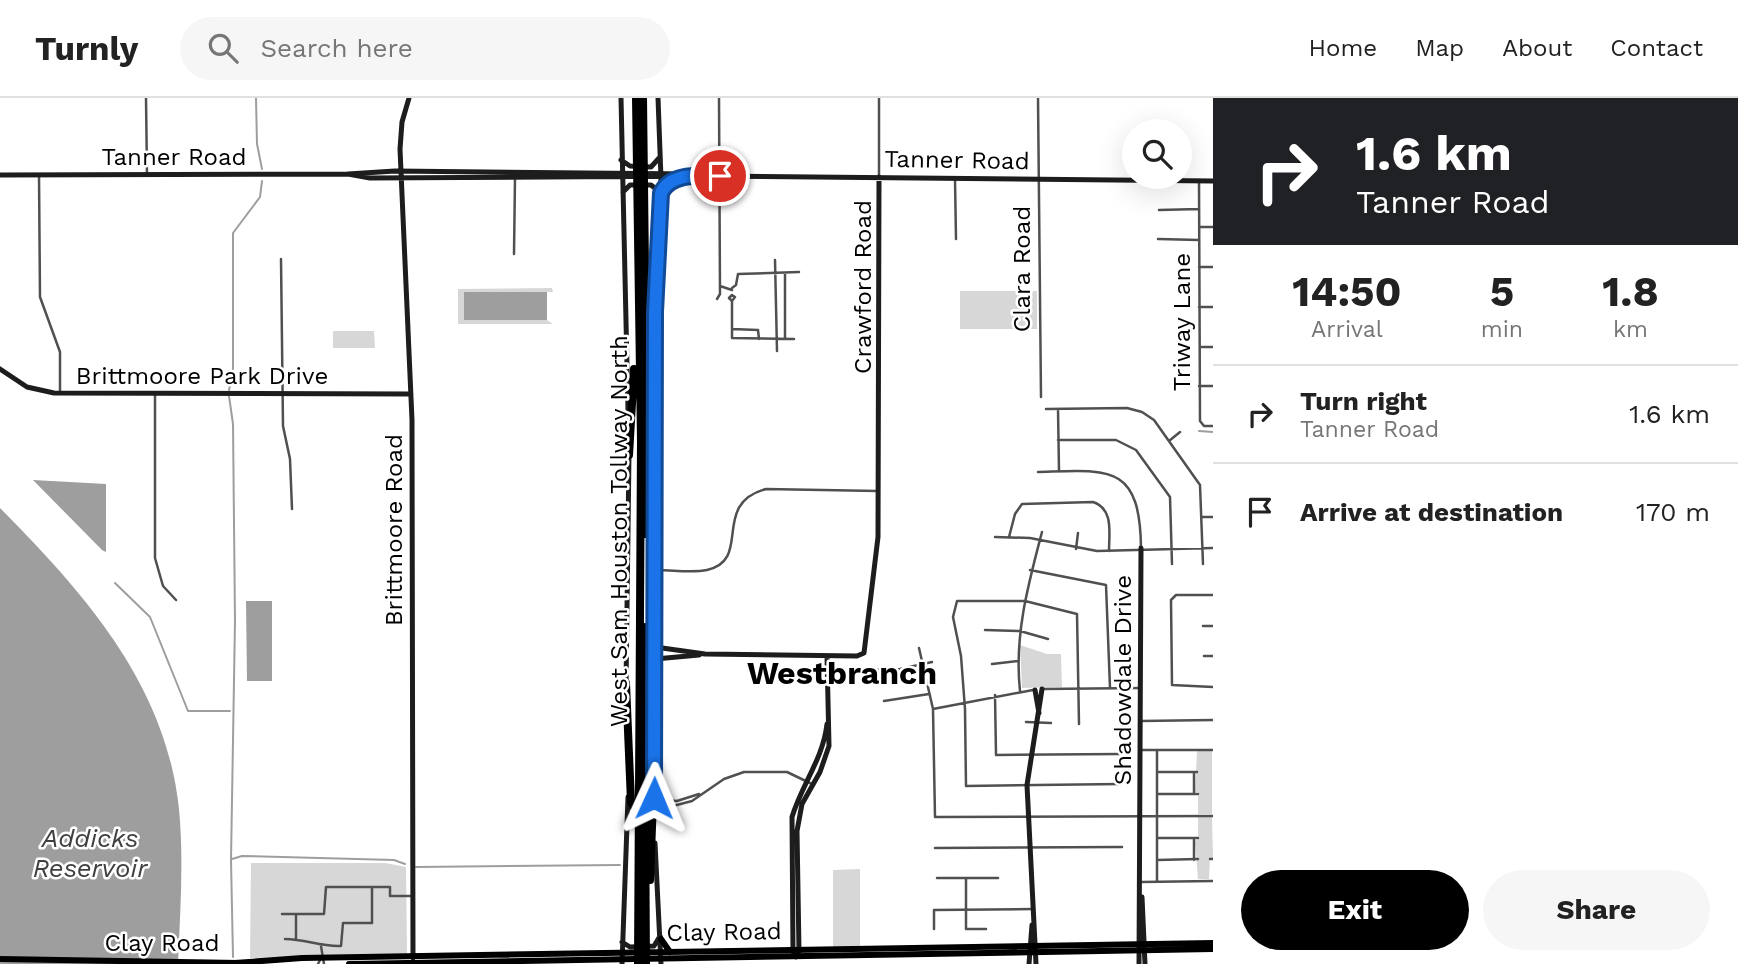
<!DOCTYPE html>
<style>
body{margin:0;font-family:"Work Sans",sans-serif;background:#f6f6f6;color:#222;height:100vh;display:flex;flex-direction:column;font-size:26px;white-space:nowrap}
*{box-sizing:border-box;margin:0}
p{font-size:23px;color:#767676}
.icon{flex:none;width:38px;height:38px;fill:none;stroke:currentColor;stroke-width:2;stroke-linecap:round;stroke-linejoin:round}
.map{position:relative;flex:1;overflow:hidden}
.drawer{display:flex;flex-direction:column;background:#fff;width:525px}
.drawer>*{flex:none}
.banner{background:#202124;color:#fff;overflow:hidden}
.fabs{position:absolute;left:1122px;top:21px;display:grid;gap:14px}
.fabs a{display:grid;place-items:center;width:70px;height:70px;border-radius:50%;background:#fff;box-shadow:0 7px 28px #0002;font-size:35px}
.pin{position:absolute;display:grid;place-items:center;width:60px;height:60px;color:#fff;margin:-30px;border:4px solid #fff;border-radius:50%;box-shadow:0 2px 7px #0007}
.me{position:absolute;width:77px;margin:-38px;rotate:1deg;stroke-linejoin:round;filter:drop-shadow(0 0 5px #0008)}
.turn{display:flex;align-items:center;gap:24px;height:147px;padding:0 28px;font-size:32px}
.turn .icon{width:91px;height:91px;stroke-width:2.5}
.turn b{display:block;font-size:49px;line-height:60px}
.eta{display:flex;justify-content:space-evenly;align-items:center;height:119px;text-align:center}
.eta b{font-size:42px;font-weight:700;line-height:49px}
.primary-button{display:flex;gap:14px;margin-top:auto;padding:14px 28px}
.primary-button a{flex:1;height:80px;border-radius:42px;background:#000;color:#fff;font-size:28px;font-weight:700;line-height:80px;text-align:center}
.primary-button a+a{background:#f6f6f6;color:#222}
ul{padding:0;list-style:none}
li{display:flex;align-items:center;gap:21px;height:98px;padding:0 28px;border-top:2px solid #e0e0e0}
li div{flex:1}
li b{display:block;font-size:26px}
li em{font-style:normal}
header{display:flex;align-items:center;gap:42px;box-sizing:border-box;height:98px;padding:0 35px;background:#fff;border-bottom:2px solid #e0e0e0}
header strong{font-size:33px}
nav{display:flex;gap:38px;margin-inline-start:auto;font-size:24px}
.search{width:490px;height:63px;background:#f6f6f6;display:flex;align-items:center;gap:18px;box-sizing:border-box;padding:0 24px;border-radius:38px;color:#767676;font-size:26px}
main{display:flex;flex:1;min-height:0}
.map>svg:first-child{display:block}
.green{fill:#d7d7d7}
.water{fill:#9e9e9e}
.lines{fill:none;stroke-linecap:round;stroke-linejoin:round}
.stream{stroke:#9e9e9e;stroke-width:2}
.street{stroke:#505050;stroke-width:2.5}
.secondary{stroke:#1d1d1d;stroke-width:5}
.primary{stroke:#000;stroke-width:6}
.highway{stroke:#000;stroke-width:8}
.route-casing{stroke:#114b97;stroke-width:18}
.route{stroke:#1a73e8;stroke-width:12}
.labels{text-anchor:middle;stroke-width:5;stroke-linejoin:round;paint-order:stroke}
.street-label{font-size:24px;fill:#000;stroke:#fff}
.water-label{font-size:26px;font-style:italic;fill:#3f3f3f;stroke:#fff}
.district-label{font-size:32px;font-weight:bold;fill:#000;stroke:#fff}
</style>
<header>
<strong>Turnly</strong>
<div class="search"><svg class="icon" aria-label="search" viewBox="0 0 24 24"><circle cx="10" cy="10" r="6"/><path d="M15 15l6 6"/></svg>Search here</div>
<nav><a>Home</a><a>Map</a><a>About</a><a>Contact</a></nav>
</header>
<main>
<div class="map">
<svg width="1213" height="866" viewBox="0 0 1213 866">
<rect width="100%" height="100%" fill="#fff"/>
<path class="green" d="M552,190l1,4h-88l-1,27 83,1 6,4h-95v-35z
M960,193h77v38h-77z
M333,233h41l1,17h-42z
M1020,547l27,9h14l1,33 -40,1z
M1197,653h15v63h-14v-22h-3z
M1198,719h14l1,41h-3l-1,21h-11l-3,-38 3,-2z
M251,765h134l21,4 1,87 -157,4z
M860,771v81h-27v-80z"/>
<path class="water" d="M464,194h83v28h-83z
M33,382l73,4v68l-4,-2z
M0,410c84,85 166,176 179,301 5,52 1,104 -1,155h-178z
M246,503h26v80h-25z"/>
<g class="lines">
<path class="stream" d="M256,0l1,46 5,25
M229,292l4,-20v-137l27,-36 2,-16
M229,298l4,28 2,197 -4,239 2,97
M1199,333l14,1
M115,485l35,34 38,94h42
M232,761l10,-3 152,4 11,4
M416,769l204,-2"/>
<path class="street" d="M146,0l1,77
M879,0v79
M1038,0l3,299
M39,77l1,122 20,55v40
M955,81l1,60
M1199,82l1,241 4,5h9
M1159,112l40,-1
M1199,129h14
M1158,141l41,1
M514,156l1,-76
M281,161l2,167 7,33 2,50
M775,162l2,91
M1199,169h14
M785,175v66
M720,188l12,4
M732,190l4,-3 2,-11 61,-2
M732,197l3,2 -3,4 -3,-3z
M717,201l3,-5 -1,-196
M732,203v37l62,1
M1199,209h14
M732,231l26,1 1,9
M1200,249h13
M1199,288h14
M155,296v164l8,28 13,14
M1046,311l81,-1 15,4 12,8 46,65 3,79
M1058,311l1,62
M1058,342h58l20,10 34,47 2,67
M1169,343l11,-9
M1038,374c71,-2 102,-9 103,76
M1203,419h10
M995,439l35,1 67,13 116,-3
M1009,439l6,-23 7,-10 71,-2c21,7 16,31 16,49
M1076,451l2,-16
M657,472c16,0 35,3 50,0 46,-10 3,-66 59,-81l112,2
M1030,472l76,15 4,103
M1213,497h-37l-5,5 1,85 41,2
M1203,528h10
M985,532l35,1 28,8
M919,550l14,61 2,108 278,-1
M1204,558h9
M992,566l26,-3
M870,572l30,-1 32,-7
M1043,591l98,-1
M1020,593c-6,-55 8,-106 22,-159
M995,597l1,60 125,-1
M884,603l45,-7
M933,611l100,-19
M1141,623l72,-1
M1026,624l25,1
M1079,626l-2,-110 -52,-13h-68l-4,16 8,39 4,53 1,77 155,-2
M1141,652h72
M1157,652v131
M1158,674h39
M1194,675v21
M1157,696h41
M655,701l22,2 22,-7
M654,713l38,-10 32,-22 20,-7h43l25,12
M1157,740h41
M1194,740v22
M935,750l187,-1
M1210,761h3
M1157,762l41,-1
M937,780h61
M966,781v50h20
M1141,784l72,-1
M282,816h42l2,-27h46
M296,816v25
M934,831v-19l99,-1
M285,841c21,0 35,8 56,7l2,-23h29v-36h18v9h22
M321,848l3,18
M318,866l3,-6"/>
<path class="secondary" d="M409,0l-7,24 -2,27 12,271 1,538
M621,0l7,312
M621,62l9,6 21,1 9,-10
M348,76l22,4 331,-2 512,5
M0,77l348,-1 47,-3 296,3
M623,94l7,-7h21l10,8
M0,271l27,18 27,6 357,1
M657,304l-1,-120 5,-104 -3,-80
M655,549l50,7 152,2 7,-3 14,-116 1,-360
M655,561l44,-4
M626,588l3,-232
M1035,592l4,23
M655,651l1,-291
M655,745l6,121
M1142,799l3,67
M622,844l8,5 24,-1 6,-10
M793,854l-1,-135c10,-33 31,-58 35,-93
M796,859l3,-6 -2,-120 5,-27 18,-32 9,-26 -2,-90
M622,866l6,-167
M1029,866l3,-39
M1036,866l-9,-179 15,-96
M1139,866l2,-416"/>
<path class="primary" d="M661,841l9,13
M0,861l239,4
M235,865l67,-5 911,-15
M349,866l864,-15"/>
<path class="highway" d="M636,0l5,344 -3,522
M643,0l4,341 -3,95
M652,269l4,92
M629,357l5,-86
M644,529l2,337
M626,585l5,119 5,10
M650,782l5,-132"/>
</g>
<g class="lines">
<g class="route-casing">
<path id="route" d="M654,700l1,-486 6,-119c10,-21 39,-17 59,-17"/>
</g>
<use href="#route" class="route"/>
</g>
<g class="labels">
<g class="street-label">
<text x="174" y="67">Tanner Road</text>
<text transform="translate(957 62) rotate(1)" y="8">Tanner Road</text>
<text transform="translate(1022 171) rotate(-90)" y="8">Clara Road</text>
<text transform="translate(863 189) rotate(-90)" y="8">Crawford Road</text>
<text transform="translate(1182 224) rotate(-90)" y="8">Triway Lane</text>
<text x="202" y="286">Brittmoore Park Drive</text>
<text transform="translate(394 432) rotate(-90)" y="8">Brittmoore Road</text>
<text transform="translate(619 433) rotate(-90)" y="8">West Sam Houston Tollway North</text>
<text transform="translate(1123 582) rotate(-90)" y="8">Shadowdale Drive</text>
<text transform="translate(724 834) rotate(-1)" y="8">Clay Road</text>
<text x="162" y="853">Clay Road</text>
</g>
<g class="water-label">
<text x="90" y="749">Addicks<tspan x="90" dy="30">Reservoir</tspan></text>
</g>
<g class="district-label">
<text x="842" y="586">Westbranch</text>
</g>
</g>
</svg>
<div class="fabs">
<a><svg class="icon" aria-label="search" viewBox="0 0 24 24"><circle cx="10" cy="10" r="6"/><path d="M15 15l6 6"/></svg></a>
</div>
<div class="pin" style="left:720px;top:78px;background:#d93025"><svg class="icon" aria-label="arrive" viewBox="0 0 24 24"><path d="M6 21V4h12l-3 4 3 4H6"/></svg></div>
<svg class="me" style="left:654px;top:700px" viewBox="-20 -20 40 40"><path d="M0-17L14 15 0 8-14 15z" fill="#1a73e8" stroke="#fff" stroke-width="4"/></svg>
</div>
<section class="drawer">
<div class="banner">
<div class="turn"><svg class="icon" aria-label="right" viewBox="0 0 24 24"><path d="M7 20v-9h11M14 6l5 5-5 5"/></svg><div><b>1.6 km</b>Tanner Road</div></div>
</div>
<div class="eta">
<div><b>14:50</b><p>Arrival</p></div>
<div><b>5</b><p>min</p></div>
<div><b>1.8</b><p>km</p></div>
</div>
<ul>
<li><svg class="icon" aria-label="right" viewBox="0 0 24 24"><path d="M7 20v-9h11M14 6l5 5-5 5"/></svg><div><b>Turn right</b><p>Tanner Road</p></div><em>1.6 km</em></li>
<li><svg class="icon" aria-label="arrive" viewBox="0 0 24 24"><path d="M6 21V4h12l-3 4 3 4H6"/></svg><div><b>Arrive at destination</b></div><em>170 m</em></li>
</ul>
<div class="primary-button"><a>Exit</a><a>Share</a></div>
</section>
</main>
